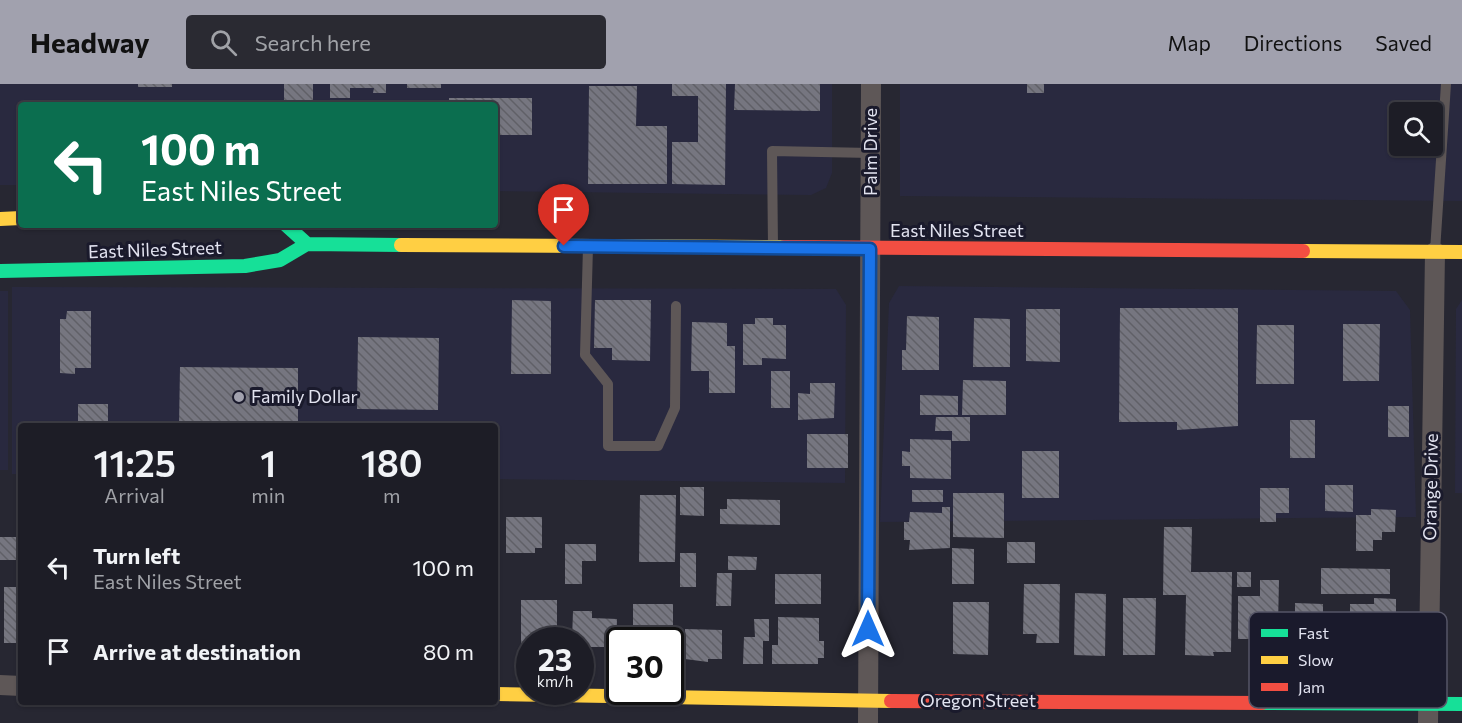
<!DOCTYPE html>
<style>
body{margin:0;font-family:Commissioner,sans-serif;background:#2a2a32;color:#f1f3f6;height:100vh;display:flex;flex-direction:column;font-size:22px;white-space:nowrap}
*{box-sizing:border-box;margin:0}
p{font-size:20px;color:#a0a2a7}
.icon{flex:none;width:33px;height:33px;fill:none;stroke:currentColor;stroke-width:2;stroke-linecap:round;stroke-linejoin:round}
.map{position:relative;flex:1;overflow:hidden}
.panel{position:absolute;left:18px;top:339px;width:480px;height:282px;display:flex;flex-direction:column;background:#1d1d26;border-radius:6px;box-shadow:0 2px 4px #0004,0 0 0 2px #3b3b43}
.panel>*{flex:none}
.guide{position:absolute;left:18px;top:18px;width:480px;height:126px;border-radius:6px;box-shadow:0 2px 4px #0004,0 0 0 2px #3b3b43;background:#0b6e4f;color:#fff;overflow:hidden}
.tools{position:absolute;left:1389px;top:18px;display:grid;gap:12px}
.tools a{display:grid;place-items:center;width:54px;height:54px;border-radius:6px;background:#1d1d26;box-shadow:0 2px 4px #0004,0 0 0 2px #3b3b43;font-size:30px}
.speed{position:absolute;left:516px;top:543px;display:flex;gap:12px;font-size:30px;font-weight:700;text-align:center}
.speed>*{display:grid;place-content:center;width:78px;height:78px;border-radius:50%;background:#1d1d26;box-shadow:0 2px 4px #0004,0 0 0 2px #3b3b43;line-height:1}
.speed small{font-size:15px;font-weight:400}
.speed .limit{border:3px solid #111;border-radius:9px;background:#fff;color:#111}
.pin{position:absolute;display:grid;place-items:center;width:51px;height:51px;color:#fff;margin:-62px -26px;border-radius:50% 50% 50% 0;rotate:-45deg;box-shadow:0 0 6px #0007}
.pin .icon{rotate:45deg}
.me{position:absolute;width:66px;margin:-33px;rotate:0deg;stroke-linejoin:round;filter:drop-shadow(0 0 4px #0008)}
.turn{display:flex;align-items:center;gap:21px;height:126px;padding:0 24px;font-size:27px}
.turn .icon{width:78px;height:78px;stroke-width:2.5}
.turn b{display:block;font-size:42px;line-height:51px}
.eta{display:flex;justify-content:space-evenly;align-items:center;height:102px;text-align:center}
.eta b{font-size:36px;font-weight:600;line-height:42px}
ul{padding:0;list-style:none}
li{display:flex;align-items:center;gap:18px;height:84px;padding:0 24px}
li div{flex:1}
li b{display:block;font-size:22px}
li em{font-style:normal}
header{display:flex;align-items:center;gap:36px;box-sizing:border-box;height:84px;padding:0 30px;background:#a1a1ae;color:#111}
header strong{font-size:28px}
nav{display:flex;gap:33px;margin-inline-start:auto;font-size:21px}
.search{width:420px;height:54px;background:#2a2a32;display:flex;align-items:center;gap:15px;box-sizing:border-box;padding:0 21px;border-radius:6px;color:#a0a2a7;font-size:22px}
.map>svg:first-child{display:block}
.built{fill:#29293f;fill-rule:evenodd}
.building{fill:url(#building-back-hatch)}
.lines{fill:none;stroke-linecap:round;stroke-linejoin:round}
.lane{stroke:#5e5757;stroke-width:10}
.street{stroke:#5e5757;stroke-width:20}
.fast{stroke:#16e098;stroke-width:14}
.slow{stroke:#ffcf43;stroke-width:14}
.jam{stroke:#f24e42;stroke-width:14}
.route-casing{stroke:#114b97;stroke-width:15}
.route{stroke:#1a73e8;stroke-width:10}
.poi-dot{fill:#a1a1ae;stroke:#1a1a2c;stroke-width:2}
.labels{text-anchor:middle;stroke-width:6;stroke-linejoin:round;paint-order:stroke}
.street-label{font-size:18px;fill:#e2e3f0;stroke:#1a1a2c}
.poi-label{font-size:18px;fill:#e2e3f0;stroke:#1a1a2c;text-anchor:start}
.key{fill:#1a1a2c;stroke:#565667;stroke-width:1.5}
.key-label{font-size:16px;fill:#e2e3f0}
</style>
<header>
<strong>Headway</strong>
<div class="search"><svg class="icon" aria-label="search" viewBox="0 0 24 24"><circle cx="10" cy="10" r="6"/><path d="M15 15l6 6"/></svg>Search here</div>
<nav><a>Map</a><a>Directions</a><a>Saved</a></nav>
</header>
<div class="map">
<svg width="1462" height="639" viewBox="0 0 1462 639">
<defs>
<pattern id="building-back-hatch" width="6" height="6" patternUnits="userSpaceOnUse" patternTransform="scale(1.5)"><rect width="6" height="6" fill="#767680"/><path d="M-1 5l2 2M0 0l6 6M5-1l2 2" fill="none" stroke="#606067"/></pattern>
</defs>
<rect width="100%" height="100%" fill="#272732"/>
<path class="built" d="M0,0h832v89l-6,15 -15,7 -316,-4v-86h-474v80h-21z
M900,0h562v117l-562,-5zM1400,28h32v34h-32z
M899,202l497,5 14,19 6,207 -536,5 9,-219z
M12,203l824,2 10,16 -1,178 -350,-4v-53h-474v48h-9z
M0,207h8v179h-8z
M1462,216v193h-7l1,-184z"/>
<path class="building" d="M138,0h34v3h-34z
M284,0h29v21h-29z
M330,0h56v9h-13l1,-5h-24v10h-20z
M407,0h34v4h-34z
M672,0h54l-1,101 -53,-1v-42h26v-46h-26z
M735,0h85v27l-86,-1z
M1027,0h17v9h-17z
M589,2h48l-1,40h31v58h-79z
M449,14h83v37h-37v-30h-46z
M512,216l39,1v73h-40z
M595,216h56l-1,61 -38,-1v-12h-18z
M1120,224h118v118l-61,4v-8h-58z
M1026,225h34v53l-34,-1z
M67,227h24v57h-16v6l-15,-1v-54h6z
M907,232l32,1v53h-37v-20h4z
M755,234h18v7h13v34l-24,-1v7h-19v-41h12z
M974,234l36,1v48h-37z
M692,238l35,1v23h8v47h-26v-22h-18z
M1343,240h37l-1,57h-36z
M1257,241h37v59h-38z
M358,253l81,1 -1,72 -81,-1z
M180,283l118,1v58h-119z
M771,287h19v37h-19z
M963,296l43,1v34h-44z
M810,299h25l-1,35 -36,2v-27l12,1z
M920,311l38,1v19h-38z
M78,320h30v22h-30z
M1388,322h21v31h-21z
M936,333h34v24h-18v-10h-17z
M1290,336h25v38h-25z
M807,350h41v34h-41z
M910,355l41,1v39l-41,-1v-12h-8v-15l8,1z
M1022,367h37v47h-37z
M1325,401h28v27l-28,-1z
M680,403h24v29l-24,-1z
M1260,404h29v25h-13v9h-16z
M912,406h31v12h-31z
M953,409h51v45l-51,-1z
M640,411h36l-1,67h-36z
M727,415l53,1v25l-60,-1v-15h7z
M942,423h8v41l-41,2 1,-10h-6v-18h5l1,-10 32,1z
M1371,425l25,1 -1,22h-13v8h-9v11h-17v-36h15z
M506,433h36v31h-7v5h-29z
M1164,443h28l-1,45h41l-1,80h-18l1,4 -29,-1 1,-60h-23z
M0,453h21v23h-21z
M1007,458h28v21h-28z
M565,460h31v17h-14v23h-17z
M952,464l22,1v35h-22z
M680,469h16v34h-16z
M728,472l29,1 -1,13h-28z
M1321,484l69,1v25h-69z
M1237,488h14v15h-14z
M717,489h15l-1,33h-15z
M775,490h46v30h-46z
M1260,496h19l-1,45h-21v14h-19v-43h22z
M1024,500h36l-1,59h-23l1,-9h-14z
M4,503h17v56h-17z
M1075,509l31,1 -1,62 -31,-1z
M1123,514h33l-1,57h-32z
M1374,514l22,1v48h-8v10h-25v-11h-13v-42h24z
M521,516h36v40h-27v10l-9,-1z
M953,518h36l-1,53 -35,-1z
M1295,519l28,1v49h-28z
M633,520h40v37l-40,-1z
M573,527h19v7l25,1 -1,28h-36v-7h-8z
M778,533l41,1v23h5v17h-6v6h-46v-19h6z
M754,535h15v22h-6v23h-20l1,-27h11z
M685,545l37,1v29h-14v3l-23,-3z"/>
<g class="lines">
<path class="lane" d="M588,163l-3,108 23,29v62h50l17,-38 1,-102
M773,163l-1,-96 99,2
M1435,167l11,-167"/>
<path class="street" d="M0,601l21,1
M868,639l3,-639
M1428,639l7,-471"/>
<path class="fast" d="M286,141l21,19
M0,187l245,-5 35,-6 27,-16 94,1
M1262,619l200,1"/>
<path class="slow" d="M0,135l21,-1
M401,161l383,2
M1303,167l159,1
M495,610l396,7"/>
<path class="jam" d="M784,163l519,4
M891,617l371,2"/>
</g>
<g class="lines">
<g class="route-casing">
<path id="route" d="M564,162l306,3 -2,380"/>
</g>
<use href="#route" class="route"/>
</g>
<circle class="poi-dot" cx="239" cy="313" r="6"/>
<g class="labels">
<g class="street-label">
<text transform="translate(871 68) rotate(-90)" y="6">Palm Drive</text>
<text x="957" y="153">East Niles Street</text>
<text transform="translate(155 166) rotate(-2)" y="6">East Niles Street</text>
<text transform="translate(1431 403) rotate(-89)" y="6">Orange Drive</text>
<text x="978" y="623">Oregon Street</text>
</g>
<g class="poi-label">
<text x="251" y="319">Family Dollar</text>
</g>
</g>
<rect x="1249" y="528" width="198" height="96" rx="9" class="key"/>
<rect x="1261" y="545" width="27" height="8" fill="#16e098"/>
<rect x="1261" y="572" width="27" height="8" fill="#ffcf43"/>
<rect x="1261" y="599" width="27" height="8" fill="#f24e42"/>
<g class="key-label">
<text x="1298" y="555">Fast</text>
<text x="1298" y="582">Slow</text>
<text x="1298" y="609">Jam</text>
</g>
</svg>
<div class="tools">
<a><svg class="icon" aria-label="search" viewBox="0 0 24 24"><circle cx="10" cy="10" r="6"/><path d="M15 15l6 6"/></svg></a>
</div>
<div class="speed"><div>23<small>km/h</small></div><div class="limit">30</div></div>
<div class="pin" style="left:564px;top:162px;background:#d93025"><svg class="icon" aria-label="arrive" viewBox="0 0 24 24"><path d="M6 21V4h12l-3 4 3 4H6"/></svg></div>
<svg class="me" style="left:868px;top:545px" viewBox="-20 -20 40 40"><path d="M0-17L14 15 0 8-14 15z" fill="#1a73e8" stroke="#fff" stroke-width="4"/></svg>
<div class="guide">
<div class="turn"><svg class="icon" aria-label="left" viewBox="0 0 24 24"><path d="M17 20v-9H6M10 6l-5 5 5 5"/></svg><div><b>100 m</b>East Niles Street</div></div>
</div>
<section class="panel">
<div class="eta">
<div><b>11:25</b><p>Arrival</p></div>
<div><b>1</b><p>min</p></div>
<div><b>180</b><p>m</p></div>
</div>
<ul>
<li><svg class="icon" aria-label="left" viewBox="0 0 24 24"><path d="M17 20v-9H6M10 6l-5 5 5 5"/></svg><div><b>Turn left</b><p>East Niles Street</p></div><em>100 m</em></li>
<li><svg class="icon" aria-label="arrive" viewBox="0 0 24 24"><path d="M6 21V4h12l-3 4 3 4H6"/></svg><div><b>Arrive at destination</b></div><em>80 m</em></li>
</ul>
</section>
</div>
